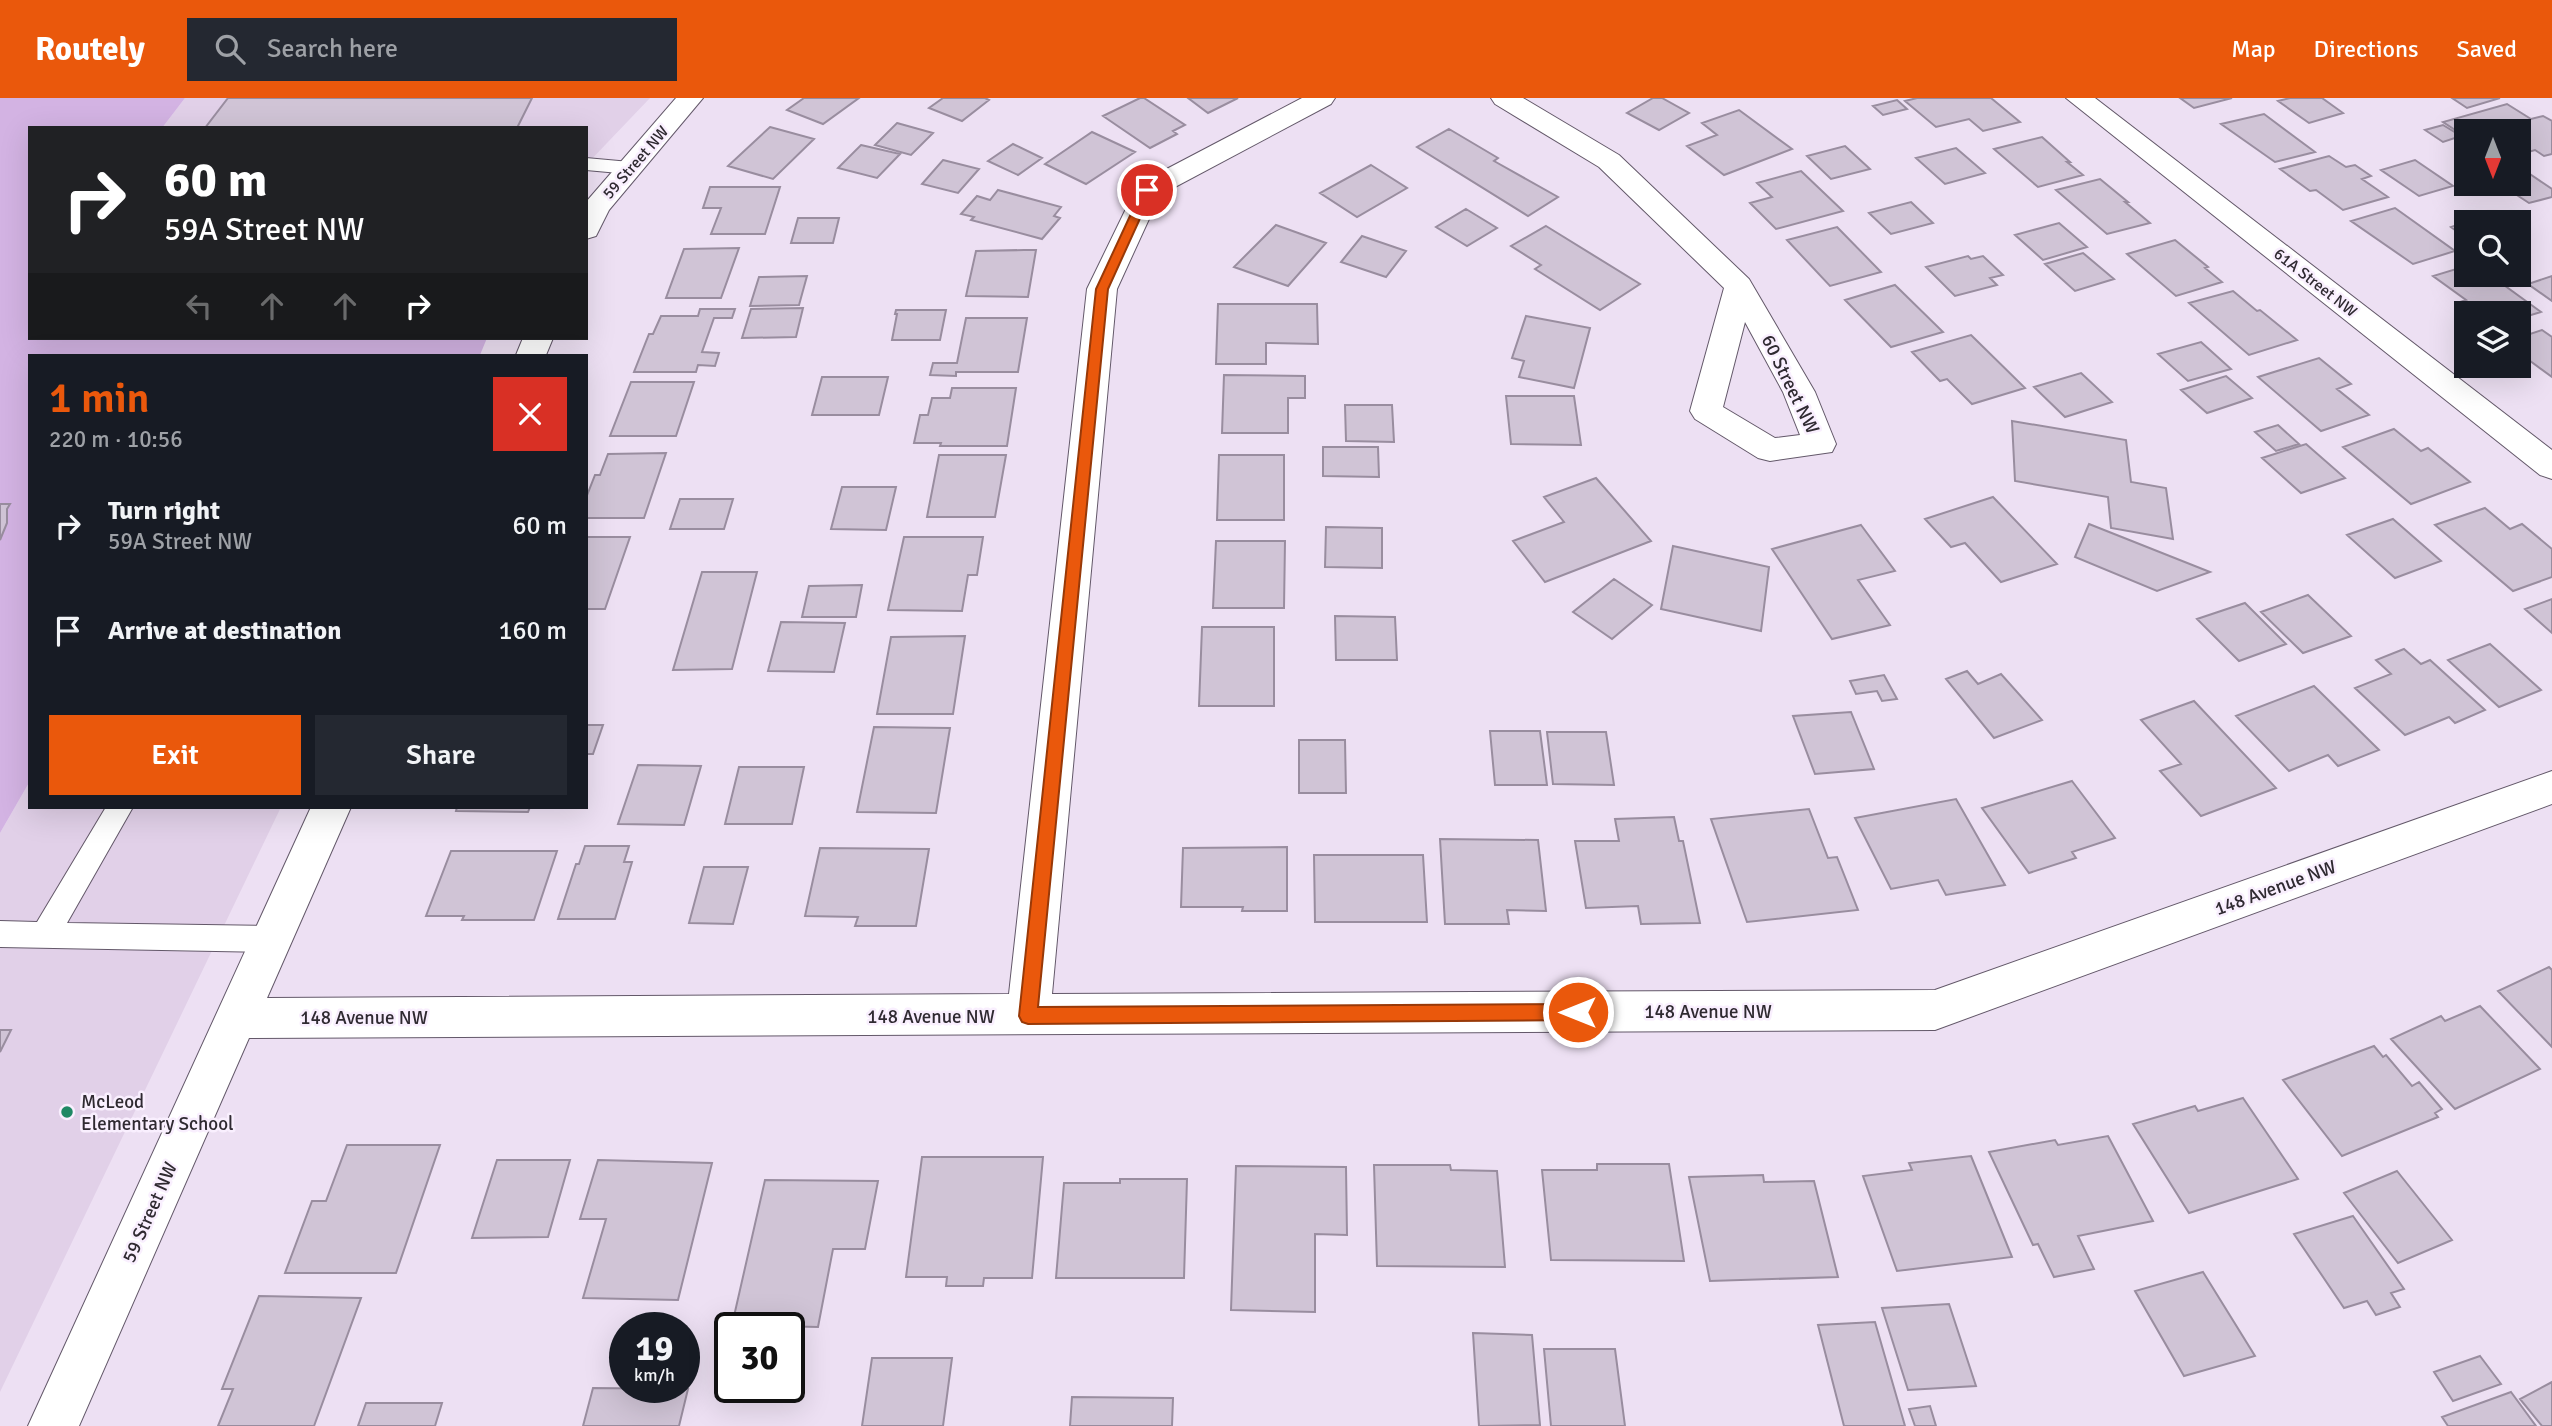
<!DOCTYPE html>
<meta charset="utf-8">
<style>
body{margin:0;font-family:Signika,sans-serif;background:#242831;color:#f1f3f6;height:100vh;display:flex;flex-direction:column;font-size:26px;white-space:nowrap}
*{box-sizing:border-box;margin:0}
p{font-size:23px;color:#9ea1a6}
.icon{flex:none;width:38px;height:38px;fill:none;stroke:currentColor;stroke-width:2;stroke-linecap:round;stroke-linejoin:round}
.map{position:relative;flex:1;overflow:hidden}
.panel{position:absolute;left:28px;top:256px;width:560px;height:455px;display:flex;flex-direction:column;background:#171b24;border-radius:0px;box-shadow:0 7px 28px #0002}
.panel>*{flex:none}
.hud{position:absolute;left:28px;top:28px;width:560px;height:214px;border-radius:0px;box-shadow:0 7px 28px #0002;background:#202124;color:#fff;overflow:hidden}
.needle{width:46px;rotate:180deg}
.tools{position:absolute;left:2454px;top:21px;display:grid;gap:14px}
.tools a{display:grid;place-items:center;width:77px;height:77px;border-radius:0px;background:#171b24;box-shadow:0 7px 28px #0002;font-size:35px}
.speed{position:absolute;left:609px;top:1214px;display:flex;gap:14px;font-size:35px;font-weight:700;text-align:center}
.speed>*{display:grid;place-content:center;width:91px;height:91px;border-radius:50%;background:#171b24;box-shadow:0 7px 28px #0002;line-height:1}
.speed small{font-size:18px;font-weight:400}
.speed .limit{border:4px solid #111;border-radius:10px;background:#fff;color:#111}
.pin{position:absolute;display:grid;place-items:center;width:60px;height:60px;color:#fff;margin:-30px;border:4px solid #fff;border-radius:50%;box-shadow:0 2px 7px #0007}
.me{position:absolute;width:77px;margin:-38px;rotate:270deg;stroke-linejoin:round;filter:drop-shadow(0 0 5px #0008)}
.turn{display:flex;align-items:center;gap:24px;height:147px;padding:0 21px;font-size:32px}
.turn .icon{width:91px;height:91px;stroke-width:2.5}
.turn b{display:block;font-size:49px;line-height:60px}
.lanes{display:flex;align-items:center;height:66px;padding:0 21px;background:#0003;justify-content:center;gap:35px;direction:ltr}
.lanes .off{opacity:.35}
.round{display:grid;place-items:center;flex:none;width:74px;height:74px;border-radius:0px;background:#242831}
.headline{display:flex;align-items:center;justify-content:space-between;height:119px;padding:0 21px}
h1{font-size:42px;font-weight:600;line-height:52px;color:#ea580c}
.action{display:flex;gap:14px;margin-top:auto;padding:14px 21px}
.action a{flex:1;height:80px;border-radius:0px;background:#ea580c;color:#fff;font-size:28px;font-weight:600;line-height:80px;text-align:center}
.action a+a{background:#242831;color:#f1f3f6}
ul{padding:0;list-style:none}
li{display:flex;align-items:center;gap:21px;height:105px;padding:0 21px}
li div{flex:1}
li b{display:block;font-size:26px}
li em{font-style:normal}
header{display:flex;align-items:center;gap:42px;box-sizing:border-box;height:98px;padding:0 35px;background:#ea580c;color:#fff}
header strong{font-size:33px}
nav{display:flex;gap:38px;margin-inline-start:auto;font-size:24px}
.search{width:490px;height:63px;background:#242831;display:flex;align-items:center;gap:18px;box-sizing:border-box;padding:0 24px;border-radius:0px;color:#9ea1a6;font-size:26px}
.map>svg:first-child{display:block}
.built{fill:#e1d0e8}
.green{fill:#d3b3e3}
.building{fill:#d0c4d6;stroke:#998d9f;stroke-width:2}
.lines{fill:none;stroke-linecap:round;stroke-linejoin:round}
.service-casing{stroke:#635869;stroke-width:2}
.minor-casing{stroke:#635869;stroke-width:2}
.service{fill:#fff;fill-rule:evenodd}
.minor{fill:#fff;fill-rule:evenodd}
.route{fill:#ea580c;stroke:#983908;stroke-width:2}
.poi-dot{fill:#1f8864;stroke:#f9effe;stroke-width:2.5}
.labels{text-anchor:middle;stroke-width:5;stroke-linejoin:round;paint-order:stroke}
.far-street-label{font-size:16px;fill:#2f2a31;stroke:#f9effe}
.street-label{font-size:19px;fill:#2f2a31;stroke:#f9effe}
.poi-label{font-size:19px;fill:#2f2a31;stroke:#f9effe;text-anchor:start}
</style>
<header>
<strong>Routely</strong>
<div class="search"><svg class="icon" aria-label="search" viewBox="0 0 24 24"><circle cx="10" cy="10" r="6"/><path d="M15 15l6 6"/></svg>Search here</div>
<nav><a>Map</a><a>Directions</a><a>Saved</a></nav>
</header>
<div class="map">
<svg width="2552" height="1328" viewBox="0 0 2552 1328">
<rect width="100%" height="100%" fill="#ede0f3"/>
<path class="built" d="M185,0h465l-64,67v-37h-424z
M30,683v26h251l-281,585v-559z"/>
<path class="green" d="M0,0h185l-23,30h-132v210h457l-7,17h-450v426l-30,52z"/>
<path class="building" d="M228,0h304l-15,30h-312z
M804,0h55l-36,26 -36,-14z
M943,0h42l4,2 -27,21 -33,-13z
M1140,0h4l41,27 -12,6 4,3 -27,14 -47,-32z
M1188,0h50l-30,15z
M1653,0h9l27,15 -30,17 -32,-17z
M1917,0h74l29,24 -37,9 -14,-12 -33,8 -31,-26z
M2180,0h52l-38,10z
M2290,0h32l21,15 -34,10 -31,-22z
M2452,0h48l-33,10z
M1897,2l10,9 -24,6 -10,-9z
M2507,6l24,15 12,-3 9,5v33l-8,2 -9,-6 -17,5v-24h-52v6l-23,-15z
M1739,12l53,39 -68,26 -37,-29 30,-11 -15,-12z
M2264,16l51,38 -40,10 -54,-38z
M897,25l36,10 -22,22 -36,-10z
M2443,27l18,11 -18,6 -18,-12z
M770,29l44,12 -41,40 -45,-13z
M1449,31l49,29 -4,3 64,36 -30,19 -111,-69z
M1092,34l43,20 -49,32 -41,-20z
M2042,39l28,25h-3l16,13 -45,12 -44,-38z
M1013,46l29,14 -24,17 -30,-14z
M861,47l39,9 -23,24 -39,-10z
M1845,48l25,23 -39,10 -24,-23z
M1956,50l29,25 -40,11 -29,-26z
M2329,58l17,11 9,-2 16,11 -9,3 26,18 -45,13 -27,-20 -6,1 -30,-22z
M943,62l36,9 -21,24 -36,-9z
M2415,62l38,26 -34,10 -38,-26z
M1371,67l36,23 -50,29 -37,-24z
M2521,70l31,21v8l-23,6 -29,-19h18v-15z
M1801,73l42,40 -67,18 -26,-26 22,-6 -15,-14z
M2100,81l28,23h-3l25,21 -43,11 -51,-44z
M710,89h70l-15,47h-54l10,-26h-18z
M998,92l63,17 -7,9 6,2 -18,21 -71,-19 3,-3 -13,-3 16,-18 13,4z
M1911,104l22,21 -42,11 -22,-21z
M2395,110l60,43 -42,13 -62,-43z
M1466,111l31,19 -30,18 -31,-19z
M798,120h41l-6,25h-42z
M2466,124v16l-15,-11z
M2059,125l28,24 -44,13 -28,-25z
M1276,127l50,18 -38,43 -54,-19z
M1546,128l94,58 -40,26 -65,-41 6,-4 -30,-19z
M1837,129l44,45 -51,14 -43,-46z
M1362,138l44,15 -20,26 -45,-15z
M2175,142l33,27 -3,1 17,14 -46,14 -49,-42z
M739,150l-18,50h-55l18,-49z
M1024,152h12l-8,47 -62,-1 10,-45z
M2083,155l31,26 -39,12 -30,-27z
M1968,158l3,3 12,-3 20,19 -13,3 7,7 -42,11 -29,-29z
M2466,168v9h24l51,37 -23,7v-6h-43l-15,-11 6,-2 -33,-24z
M807,178l-8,29 -49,1 9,-29z
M2552,178v25l-24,-17z
M1895,187l48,47 -52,15 -46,-47z
M2233,193l24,20 3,-1 37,30 -48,15 -60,-52z
M1218,206h99l1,40 -52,-1v21h-50z
M803,210l-7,29 -54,1 9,-29z
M700,211h35l-3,9h-18l-12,34 17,1 -4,13 -17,-1 -2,7h-62l15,-38h4l8,-18h37z
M896,212h50l-6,30h-48l5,-26h-2z
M1526,218l64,12 -16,60 -55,-11 5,-16 -12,-3z
M966,220h61l-9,54h-62v4l-26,-1 3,-12h24z
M2542,232l10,7v40l-34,-25v-14z
M1971,237l54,53 -53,16 -25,-25 -7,2 -28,-29z
M2201,244l30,27 -43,12 -30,-27z
M2319,260l32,26 -14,5 32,26 -48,16 -63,-54z
M2081,275l31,29 -47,15 -31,-30z
M1224,277l81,1v22h-17v35h-66z
M2226,278l26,22 -45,15 -26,-23z
M822,279h66l-9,38h-67z
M631,284h63l-18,54h-66z
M952,290h64l-9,58h-67l1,-3h-27l6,-28h8l4,-17h18z
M1506,298h68l7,49 -70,-1z
M1345,307h47l2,37 -48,-1z
M2012,323l114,19 5,42 35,6 7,51 -62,-11 -3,-31 -93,-16z
M2278,327l21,19 -23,7 -21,-19z
M2394,331l27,22 7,-3 42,34 -59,22 -68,-57z
M2306,346l39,34 -44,15 -39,-35z
M1323,349h55l1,30 -56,-1z
M666,355l-22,65h-58v-20l9,-23h5l8,-21z
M939,357h67l-11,62h-68z
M1219,357h65v65h-67z
M1596,380l55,63 -106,41 -32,-41 51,-19 -20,-25z
M842,389h54l-10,43 -55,-1z
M1993,399l64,67 -56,18 -36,-39 -14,4 -26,-28z
M680,401h53l-9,30h-54z
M0,406h10l-3,5v14l-7,17z
M2485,410l25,21 12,-5 30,25v28l-39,14 -78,-66z
M2393,421l48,42 -46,17 -48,-43z
M2089,426l121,48 -53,19 -82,-34z
M1861,427l34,46 -37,9 32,45 -58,14 -60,-90z
M1326,429l56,1v40l-57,-1z
M586,439h44l-25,72h-19z
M904,439h79l-6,38h-9l-6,36 -74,-1z
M1216,443h69l-1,67h-71z
M1673,448l96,21 -8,64 -100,-22z
M702,474h55l-25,97 -59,1z
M1614,481l38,26 -40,34 -39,-27z
M862,487l-6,32h-54l7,-31z
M2308,497l43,41 -48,17 -42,-41z
M2552,501v34l-27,-24z
M2245,505l41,41 -47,17 -42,-42z
M1335,518l60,1 2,43h-61z
M781,524l64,1 -11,49 -66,-1z
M1202,529h72v79h-75z
M965,538l-12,78h-76l14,-77z
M2490,546l51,46 -42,17 -51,-47z
M2404,551l17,15 9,-4 55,50 -30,13 -6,-6 -44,18 -50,-47 36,-14 -15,-14z
M1967,573l11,13 23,-10 41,46 -48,18 -48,-59z
M1884,577l13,24 -15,2 -5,-10 -21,3 -6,-13z
M2314,588l65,64 -41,16 -10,-11 -39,16 -53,-55z
M2194,603l82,87 -75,28 -41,-45 21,-7 -40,-44z
M1851,614l23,57 -59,5 -22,-58z
M586,627h17l-10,29h-7z
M874,629l76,1 -14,85 -79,-1z
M1490,633h50l7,54h-52z
M1547,634h59l8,53 -61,-1z
M1299,642h46l1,53h-47z
M638,667l63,1 -17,59 -66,-1z
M739,669h65l-12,57h-67z
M2072,683l43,57 -43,14 4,6 -47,15 -47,-65z
M1956,701l49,86 -59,10 -8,-15 -47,9 -36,-71z
M457,709h73l-2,5 -72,-1z
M1809,711l19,49 9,-1 21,53 -111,12 -36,-103z
M1674,719l5,24h4l17,82 -59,1 -3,-18 -52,2 -11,-67h44l-4,-22z
M1440,741l98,1 8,71 -39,-1 2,14h-64z
M585,748h44l-5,16h8l-17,57h-57l18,-55h3z
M1287,749v64h-45l1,-4h-62l2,-59z
M820,750l109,1 -13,77h-61l3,-9 -53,-1z
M451,753h106l-23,69h-72l2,-4h-38z
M1314,757h109l4,67h-112z
M704,769h44l-15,57 -44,-1z
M2549,869l3,3v77l-54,-56z
M2480,908l60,63 -85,40 -64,-70 50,-23 4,5z
M0,932h11l-11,22z
M2374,948l9,11 3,-2 26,31 7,-4 23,27 -7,4 3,4 -96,39 -59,-76z
M2243,1000l55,81 -109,34 -56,-89 62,-18 3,5z
M2108,1038l45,85 -75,15 16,33 -40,8 -16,-33 -5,1 -44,-93 66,-12 3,5z
M347,1047h93l-44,128h-111l27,-72h14z
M1971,1058l41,101 -115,14 -34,-95 49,-6 -3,-7z
M922,1059h121l-11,121h-48l-1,8h-37l1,-9h-41z
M497,1062h73l-22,77 -76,1z
M598,1062l114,3 -34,137 -95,-2 23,-79h-26z
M1597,1066h72l15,97 -133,-1 -9,-90h55z
M1374,1067h76l1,5 46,1 8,96 -128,-1z
M1236,1068l110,1 1,68 -32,-1v78l-84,-2z
M2397,1073l55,69 -54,23 -54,-70z
M1763,1077l1,7 50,-1 24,96 -128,4 -21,-104z
M1120,1081h67l-3,99h-128l8,-95h56z
M765,1082l113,1 -13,68h-32l-15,78 -86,-2z
M2353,1118l51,73 -13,4 9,14 -24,8 -9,-14 -23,7 -50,-74z
M2203,1174l52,84 -71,20 -49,-85z
M259,1198l102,2 -47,128h-96l15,-37h-11z
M1949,1206l27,82 -68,4 -26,-82z
M1875,1224l30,104h-61l-26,-101z
M1473,1235l59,2 8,90 -61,1z
M1544,1251h71l10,77h-74z
M2480,1258l21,28 -48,17 -19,-29z
M872,1260h80l-9,68h-81z
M2552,1284v44h-10l-22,-27z
M593,1290l95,1 -9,37h-96z
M2511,1294l25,34h-88l-6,-9z
M1072,1299l101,1 -1,28h-102z
M366,1305h76l-7,23h-77z
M1930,1308l6,20h-21l-6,-17z"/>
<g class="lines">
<g class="service-casing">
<path id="service" d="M586,60l44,4 9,6 -9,6 -44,-4z
M106,709h27l-66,116 205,3 10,4 4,9 -4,9 -10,4 -272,-5v-26l37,1z"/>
</g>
<g class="minor-casing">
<path id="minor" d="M676,0h27l-94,112 -13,26 -10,3v-37z
M1302,0h33l-4,6 -171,91 -43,94 -65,705 883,-4 617,-219v33l-617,226 -1686,8 -170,388h-51l283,-619h40l-84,191 742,-4 78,-705 51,-105z
M1491,0h32l96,57 130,124 66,113 21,52 -4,8 -62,9 -12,-3 -63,-39 -5,-8 34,-123 -125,-121 -104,-63zM1745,224l38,70 17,43 -25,3 -52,-31z
M2066,0h29l457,352v29l-12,-4z
M523,240h30l-7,17h-30z"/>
</g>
<use href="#service" class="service"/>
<use href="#minor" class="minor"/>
</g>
<path class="route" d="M1143,90l10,2 -45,99 -70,718 540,-3 6,2 3,6 -3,6 -6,2 -550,4 -6,-2 -3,-6 77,-727z"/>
<circle class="poi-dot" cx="67" cy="1014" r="7"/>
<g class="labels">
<g class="far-street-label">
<text transform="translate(635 64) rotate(-49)" y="6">59 Street NW</text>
<text transform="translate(2316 184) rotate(38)" y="6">61A Street NW</text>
</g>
<g class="street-label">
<text transform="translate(1791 286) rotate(64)" y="7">60 Street NW</text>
<text transform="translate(2275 789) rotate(-20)" y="7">148 Avenue NW</text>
<text x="1708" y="920">148 Avenue NW</text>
<text x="931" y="925">148 Avenue NW</text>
<text x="364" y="926">148 Avenue NW</text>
<text transform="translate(149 1114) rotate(-66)" y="7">59 Street NW</text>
</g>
<g class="poi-label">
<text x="81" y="1010">McLeod<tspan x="81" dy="22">Elementary School</tspan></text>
</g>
</g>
</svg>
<div class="tools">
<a><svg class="needle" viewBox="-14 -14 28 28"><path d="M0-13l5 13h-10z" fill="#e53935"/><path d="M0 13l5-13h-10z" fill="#9ea1a6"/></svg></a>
<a><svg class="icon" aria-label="search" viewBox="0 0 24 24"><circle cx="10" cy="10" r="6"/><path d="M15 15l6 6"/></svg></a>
<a><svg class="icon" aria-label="layers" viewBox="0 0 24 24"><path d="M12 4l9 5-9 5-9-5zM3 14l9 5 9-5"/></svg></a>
</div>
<div class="speed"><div>19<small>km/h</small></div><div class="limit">30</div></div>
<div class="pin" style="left:1147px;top:92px;background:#d93025"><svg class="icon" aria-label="arrive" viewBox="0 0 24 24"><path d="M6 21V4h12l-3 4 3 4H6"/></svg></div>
<svg class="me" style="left:1578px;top:914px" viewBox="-20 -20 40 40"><circle r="17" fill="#ea580c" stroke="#fff" stroke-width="3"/><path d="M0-11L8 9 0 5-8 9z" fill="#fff"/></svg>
<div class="hud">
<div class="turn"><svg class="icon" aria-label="right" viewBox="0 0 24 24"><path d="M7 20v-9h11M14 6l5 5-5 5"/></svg><div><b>60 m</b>59A Street NW</div></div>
<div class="lanes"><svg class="icon off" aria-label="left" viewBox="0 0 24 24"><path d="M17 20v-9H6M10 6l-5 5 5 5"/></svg><svg class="icon off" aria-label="ahead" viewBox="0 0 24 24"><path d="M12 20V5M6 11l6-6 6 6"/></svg><svg class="icon off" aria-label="ahead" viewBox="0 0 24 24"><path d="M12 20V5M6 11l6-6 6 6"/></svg><svg class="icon" aria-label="right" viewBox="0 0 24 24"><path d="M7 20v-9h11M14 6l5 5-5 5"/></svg></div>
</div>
<section class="panel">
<div class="headline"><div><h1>1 min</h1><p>220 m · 10:56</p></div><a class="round" style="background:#d93025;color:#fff"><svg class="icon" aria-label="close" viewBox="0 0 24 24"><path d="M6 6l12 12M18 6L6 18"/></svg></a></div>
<ul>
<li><svg class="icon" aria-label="right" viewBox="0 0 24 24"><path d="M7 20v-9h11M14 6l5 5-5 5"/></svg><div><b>Turn right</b><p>59A Street NW</p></div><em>60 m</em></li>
<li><svg class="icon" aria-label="arrive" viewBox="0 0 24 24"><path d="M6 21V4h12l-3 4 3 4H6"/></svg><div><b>Arrive at destination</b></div><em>160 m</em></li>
</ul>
<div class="action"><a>Exit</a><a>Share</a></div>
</section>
</div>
